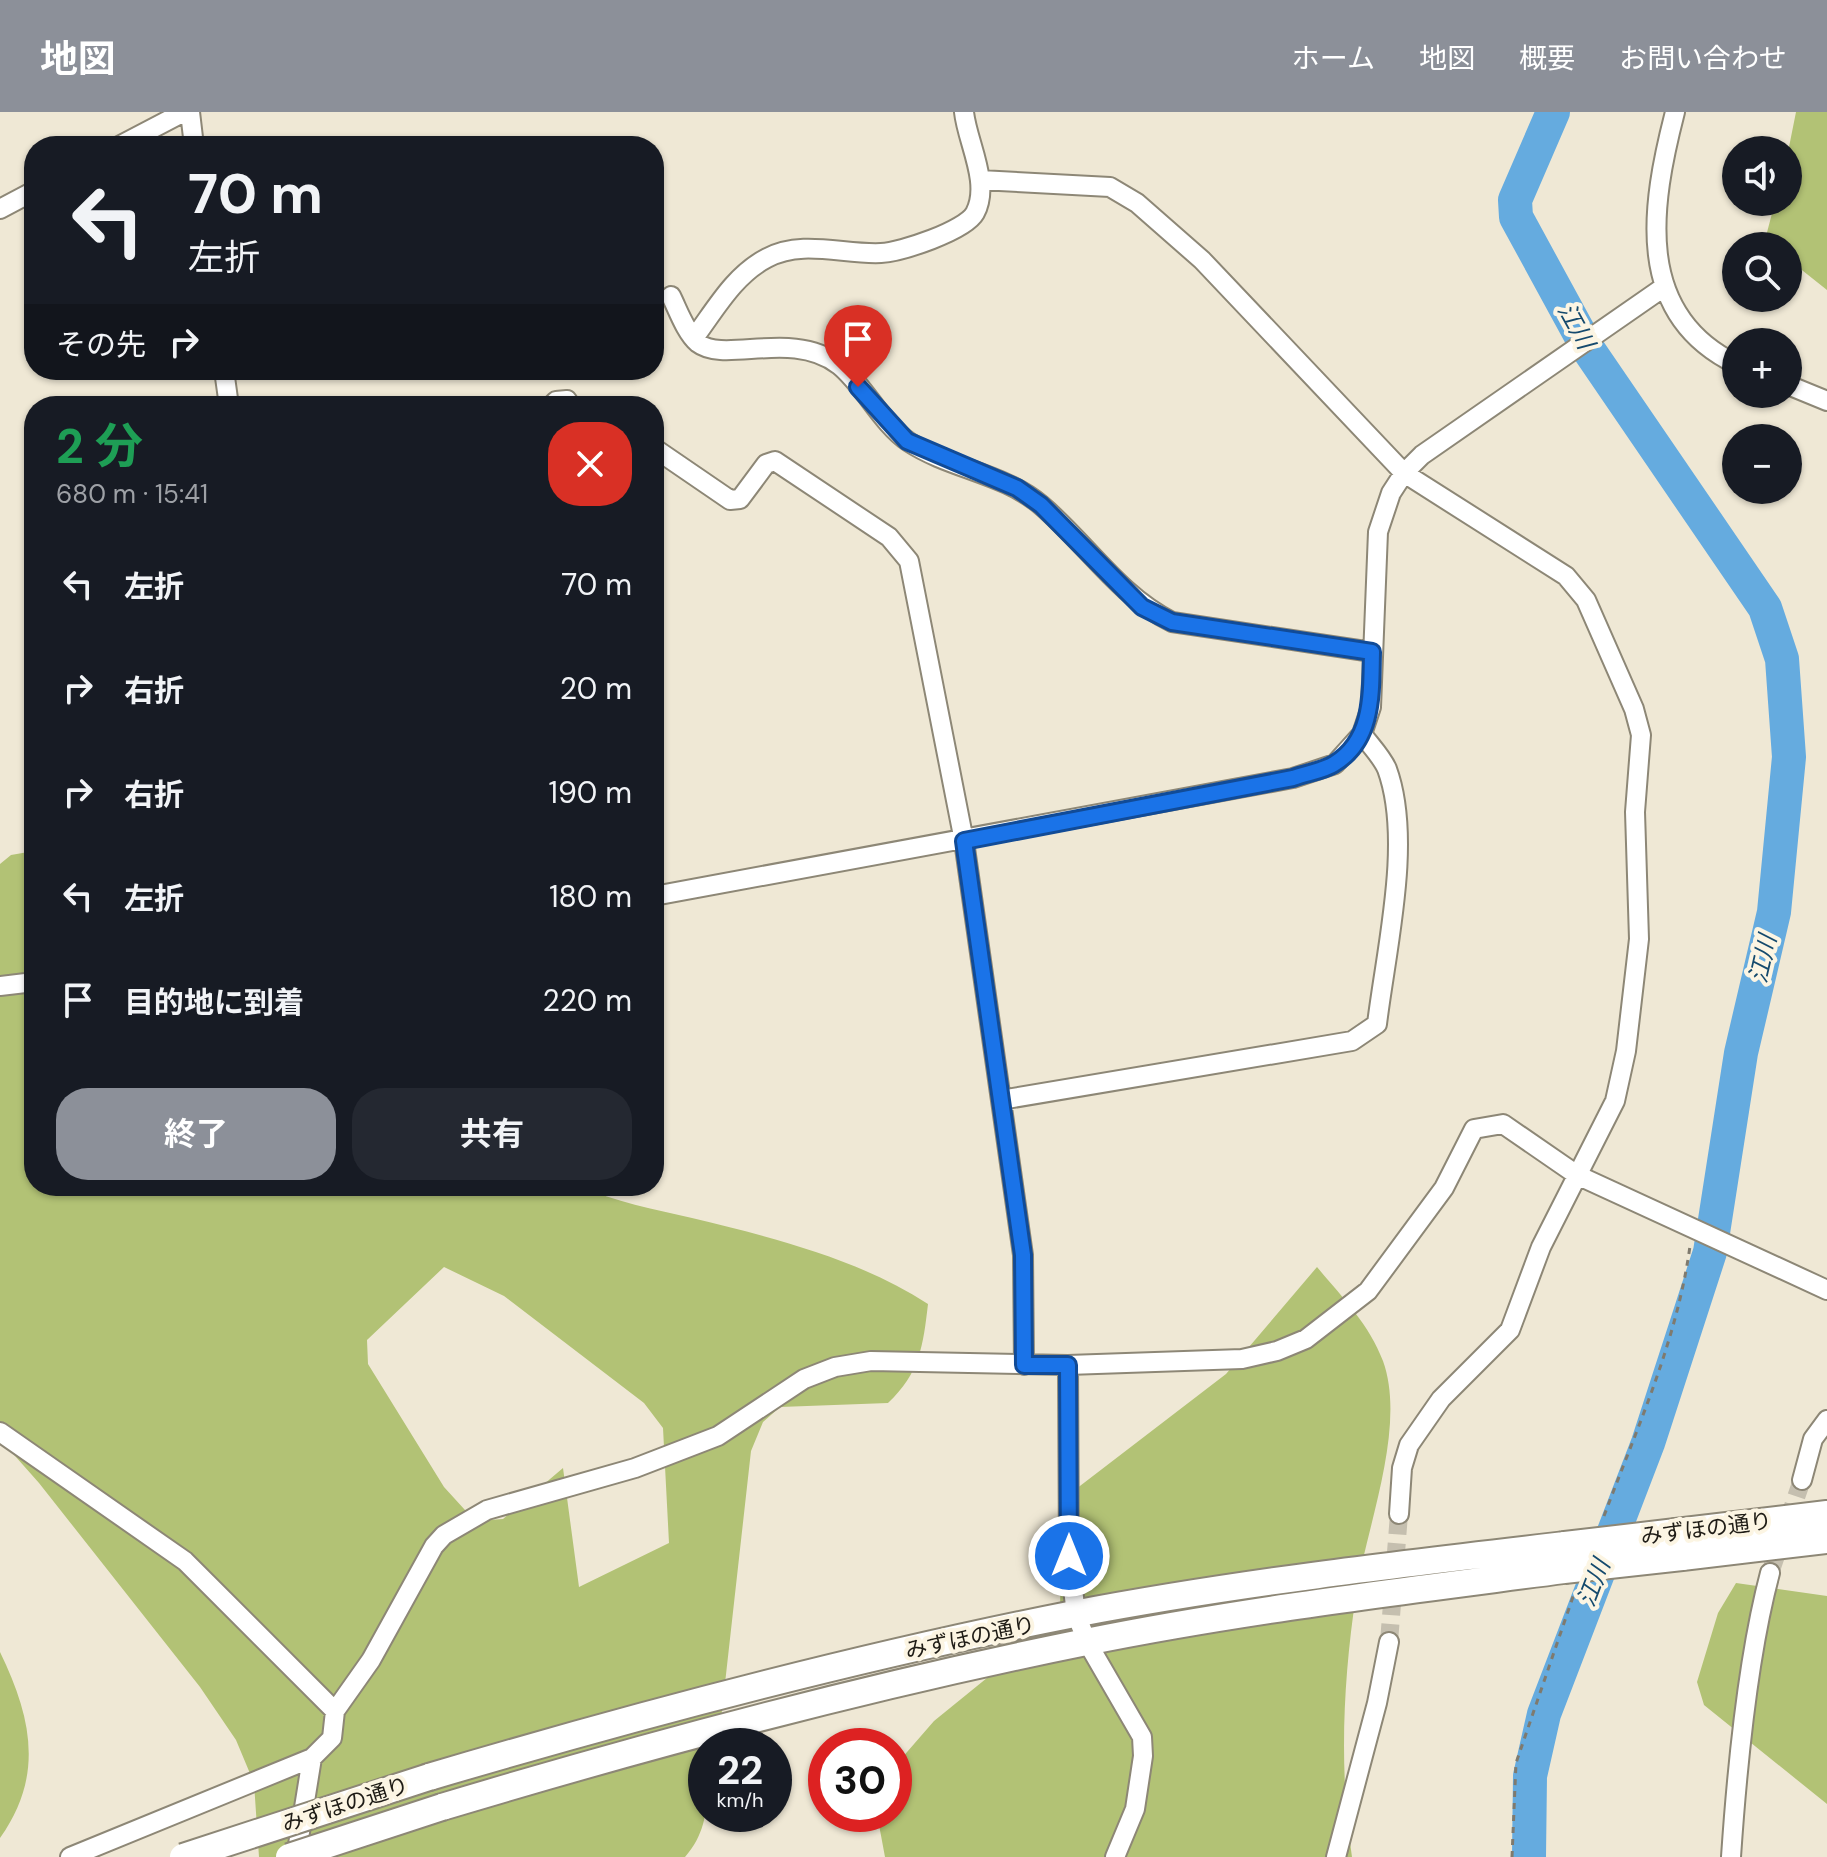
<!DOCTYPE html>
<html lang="ja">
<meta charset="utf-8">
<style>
body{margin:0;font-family:"DM Sans","Noto Sans JP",sans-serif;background:#242831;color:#f1f3f6;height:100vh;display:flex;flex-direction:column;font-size:30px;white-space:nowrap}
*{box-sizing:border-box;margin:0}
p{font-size:26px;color:#9ea1a6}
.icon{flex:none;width:44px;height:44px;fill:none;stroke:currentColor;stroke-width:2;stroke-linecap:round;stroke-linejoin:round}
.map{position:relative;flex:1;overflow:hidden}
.sheet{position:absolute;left:24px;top:284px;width:640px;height:800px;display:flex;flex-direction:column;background:#171b24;border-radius:32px;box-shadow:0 2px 6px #0004}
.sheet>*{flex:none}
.guide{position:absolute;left:24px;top:24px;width:640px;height:244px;border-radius:32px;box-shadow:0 2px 6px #0004;background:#171b24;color:#f1f3f6;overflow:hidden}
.controls{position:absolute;left:1722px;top:24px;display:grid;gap:16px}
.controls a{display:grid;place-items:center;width:80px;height:80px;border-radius:50%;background:#171b24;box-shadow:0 2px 6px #0004;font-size:40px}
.speed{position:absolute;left:688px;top:1616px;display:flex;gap:16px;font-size:40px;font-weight:700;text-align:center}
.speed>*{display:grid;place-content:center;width:104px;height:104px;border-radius:50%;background:#171b24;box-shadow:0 2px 6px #0004;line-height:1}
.speed small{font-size:20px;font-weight:400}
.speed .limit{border:12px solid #d22;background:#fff;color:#111}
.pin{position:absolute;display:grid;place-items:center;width:68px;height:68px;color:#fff;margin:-82px -34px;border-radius:50% 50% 50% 0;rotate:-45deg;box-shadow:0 0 8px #0007}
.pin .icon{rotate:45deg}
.me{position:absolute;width:88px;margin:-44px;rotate:0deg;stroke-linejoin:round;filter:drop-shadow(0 0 6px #0008)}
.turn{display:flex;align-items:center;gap:28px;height:168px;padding:0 32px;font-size:36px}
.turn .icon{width:104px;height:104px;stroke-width:2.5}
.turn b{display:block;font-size:56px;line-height:68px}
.then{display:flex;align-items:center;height:76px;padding:0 32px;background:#0003;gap:16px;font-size:30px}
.round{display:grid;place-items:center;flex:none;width:84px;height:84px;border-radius:32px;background:#242831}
.headline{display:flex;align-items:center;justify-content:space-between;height:136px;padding:0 32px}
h1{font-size:48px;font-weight:700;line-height:60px;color:#1e9e55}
.cta{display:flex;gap:16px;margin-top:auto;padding:16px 32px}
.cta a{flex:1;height:92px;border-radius:32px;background:#8c9099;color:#fff;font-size:32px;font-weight:700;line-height:92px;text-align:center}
.cta a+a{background:#242831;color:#f1f3f6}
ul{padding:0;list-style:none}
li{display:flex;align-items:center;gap:24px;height:104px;padding:0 32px}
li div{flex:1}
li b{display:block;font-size:30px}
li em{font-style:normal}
header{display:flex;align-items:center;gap:48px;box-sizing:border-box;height:112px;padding:0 40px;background:#8c9099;color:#fff}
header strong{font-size:38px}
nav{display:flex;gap:44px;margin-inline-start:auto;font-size:28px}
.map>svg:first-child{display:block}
.green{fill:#b2c275;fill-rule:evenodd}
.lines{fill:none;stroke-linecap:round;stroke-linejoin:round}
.river{stroke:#65abdf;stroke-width:34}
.street-tunnel{stroke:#c5bfaf;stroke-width:18;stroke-dasharray:18 9;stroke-linecap:butt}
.street-casing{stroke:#8d8776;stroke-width:22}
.secondary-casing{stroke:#8d8776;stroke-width:30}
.path{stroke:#7f7a6e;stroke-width:3;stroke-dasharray:6 6;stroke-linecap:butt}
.street{stroke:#fff;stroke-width:18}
.secondary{stroke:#fff;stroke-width:26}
.secondary-bridge-casing{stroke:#8d8776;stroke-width:30;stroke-linecap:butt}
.secondary-bridge{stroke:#fff;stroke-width:26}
.route-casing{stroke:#114b97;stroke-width:20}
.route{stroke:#1a73e8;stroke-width:14}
.labels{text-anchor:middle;stroke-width:8;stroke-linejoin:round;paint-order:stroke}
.street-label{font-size:22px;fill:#1f1c16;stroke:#fcf5e3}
.water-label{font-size:24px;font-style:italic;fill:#154a6d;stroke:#fcf5e3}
</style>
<header>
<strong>地図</strong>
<nav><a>ホーム</a><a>地図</a><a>概要</a><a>お問い合わせ</a></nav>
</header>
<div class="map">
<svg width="1827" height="1745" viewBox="0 0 1827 1745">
<rect width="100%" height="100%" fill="#efe8d5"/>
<path class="green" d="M1796,0h31v178l-39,-31v-13h-16l-7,-6 10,-38h13v-50z
M34,739v335h546c35,16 74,23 112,32 79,19 167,41 236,86 -5,42 -8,69 -40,99l-108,4 -17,15 -12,29 -33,295h-12c0,42 8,78 -21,111h-426l-5,-74 -18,-43 -36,-53 -161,-204 -39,-44v-575l11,-9zM444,1155l60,29 140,107 19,25 6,115 -90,44 -16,-119 -60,51 -28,2 -31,-34 -76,-123 -1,-24z
M1317,1155c25,30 52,57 66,94 24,67 -17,166 -27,234 -13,86 -17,176 -4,262h-467l-8,-43h17v-47l40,-46 101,-82 25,-29 2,-102 14,-19 150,-115z
M1736,1471l91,13v208l-123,-99 -7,-23 21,-69z
M0,1540c31,64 45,123 0,186z"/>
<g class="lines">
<path class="river" d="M1529,1745l1,-81 14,-62 104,-271 62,-191 31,-199 33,-141 15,-155 -7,-98 -17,-51 -177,-259 -72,-132 -1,-17 38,-88"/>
<path class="street-tunnel" d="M1770,1461l32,-93
M1389,1530l10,-128"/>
<g class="street-casing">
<path id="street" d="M190,0l4,34
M1675,0c-24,93 -42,202 61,252
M119,34l65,-34
M980,68l130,7 27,16 65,57 202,213 162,103 20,24 48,109 7,26 -6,77 4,127 -13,112 -11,50 -74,146 -31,83 -69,69 -32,46 -7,23 -3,46
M0,97l34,-18
M671,184c7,14 15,37 27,47 27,21 94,-14 141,22 26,21 42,58 70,77 41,27 94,31 132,63 45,38 77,90 131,117l200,30
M694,226c21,-28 40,-63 73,-80 35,-19 77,-3 114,-5 20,-1 84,-22 94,-40 16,-30 -8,-71 -11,-101
M224,258l5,36
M1788,273l39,16
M551,294l5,-5 11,-1 4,6
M654,336l76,52 10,-1 26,-35 9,-3 114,76 20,24 55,280 59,414 1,110
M654,784l639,-118 42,-14 27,-30 9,-27 7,-175 13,-39 13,-20 18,-18 242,-168
M0,874l34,-4
M1001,988l351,-59 25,-17c9,-75 36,-184 10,-255 -5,-12 -17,-24 -25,-35
M1068,1253l1,191 7,58 11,28 55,95 1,19 -8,53 -20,48
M0,1320l185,129 150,150
M1802,1368l11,-41 14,-19
M70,1745l242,-99 20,-20 3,-27 36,-51 63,-114 10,-11 43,-25 148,-42 83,-32 86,-57 31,-12 36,-6 197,4 174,-6 35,-8 29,-12 62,-48 76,-103 30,-59 29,-5 74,51 250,115
M296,1745l16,-99
M1336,1745l41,-154 12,-61
M1731,1745c6,-89 16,-198 39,-284"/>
</g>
<g class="secondary-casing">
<path id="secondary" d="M1676,1420l151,-18
M1682,1445l145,-17
M429,1665c213,-63 427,-120 645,-163 162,-31 327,-50 491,-69
M442,1695c213,-64 426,-121 644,-165 158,-32 319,-51 478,-72"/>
</g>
<path class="path" d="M1604,1404c33,-88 73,-175 86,-270
M1512,1745l4,-94 59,-172"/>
<use href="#street" class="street"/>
<use href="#secondary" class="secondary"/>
<g class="secondary-bridge-casing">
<path id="secondary-bridge" d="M1565,1433l111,-13
M1564,1458l118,-13
M183,1745l246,-80
M289,1745l153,-50"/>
</g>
<use href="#secondary-bridge" class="secondary-bridge"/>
</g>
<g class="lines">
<g class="route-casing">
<path id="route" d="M858,275l49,54 110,47 24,17 101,102 30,15 200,30c-1,40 2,88 -38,112 -11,7 -28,9 -41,14l-329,63 59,414 1,110h44l1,191"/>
</g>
<use href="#route" class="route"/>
</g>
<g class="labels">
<g class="street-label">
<text transform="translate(1706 1416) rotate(-7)" y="8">みずほの通り</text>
<text transform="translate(970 1525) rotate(-12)" y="8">みずほの通り</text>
<text transform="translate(345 1692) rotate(-18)" y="8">みずほの通り</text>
</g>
<g class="water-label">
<text transform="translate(1576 214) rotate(61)" y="8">江川</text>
<text transform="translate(1763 847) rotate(-77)" y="8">江川</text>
<text transform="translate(1594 1471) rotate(-69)" y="8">江川</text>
</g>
</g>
</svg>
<div class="controls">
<a><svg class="icon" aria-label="sound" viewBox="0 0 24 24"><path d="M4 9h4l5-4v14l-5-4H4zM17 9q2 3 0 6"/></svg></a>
<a><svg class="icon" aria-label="search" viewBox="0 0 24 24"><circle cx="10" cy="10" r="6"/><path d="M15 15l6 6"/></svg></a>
<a>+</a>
<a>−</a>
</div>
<div class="speed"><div>22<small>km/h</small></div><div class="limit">30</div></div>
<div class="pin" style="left:858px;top:275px;background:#d93025"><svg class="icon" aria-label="arrive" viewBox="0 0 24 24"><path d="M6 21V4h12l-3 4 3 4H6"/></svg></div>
<svg class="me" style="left:1069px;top:1444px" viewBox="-20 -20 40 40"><circle r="17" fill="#1a73e8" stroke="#fff" stroke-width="3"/><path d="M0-11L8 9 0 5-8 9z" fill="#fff"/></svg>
<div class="guide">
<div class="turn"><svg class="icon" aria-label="left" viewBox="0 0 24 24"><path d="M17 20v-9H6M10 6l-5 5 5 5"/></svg><div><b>70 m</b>左折</div></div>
<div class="then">その先<svg class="icon" aria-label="right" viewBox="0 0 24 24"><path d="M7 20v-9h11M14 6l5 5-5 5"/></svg></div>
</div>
<section class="sheet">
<div class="headline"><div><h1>2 分</h1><p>680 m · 15:41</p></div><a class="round" style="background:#d93025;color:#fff"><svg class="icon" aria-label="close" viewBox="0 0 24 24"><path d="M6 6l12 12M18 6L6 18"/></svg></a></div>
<ul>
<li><svg class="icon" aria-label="left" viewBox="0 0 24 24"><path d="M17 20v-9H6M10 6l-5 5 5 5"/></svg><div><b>左折</b></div><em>70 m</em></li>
<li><svg class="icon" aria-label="right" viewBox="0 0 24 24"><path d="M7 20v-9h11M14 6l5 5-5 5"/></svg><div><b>右折</b></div><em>20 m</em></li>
<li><svg class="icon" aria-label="right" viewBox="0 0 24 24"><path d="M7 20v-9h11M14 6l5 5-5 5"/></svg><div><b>右折</b></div><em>190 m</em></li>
<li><svg class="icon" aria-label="left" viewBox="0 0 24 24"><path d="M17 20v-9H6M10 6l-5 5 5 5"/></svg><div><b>左折</b></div><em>180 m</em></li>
<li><svg class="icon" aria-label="arrive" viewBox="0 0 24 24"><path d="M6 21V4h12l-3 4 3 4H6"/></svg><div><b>目的地に到着</b></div><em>220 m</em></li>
</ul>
<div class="cta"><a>終了</a><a>共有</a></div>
</section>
</div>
